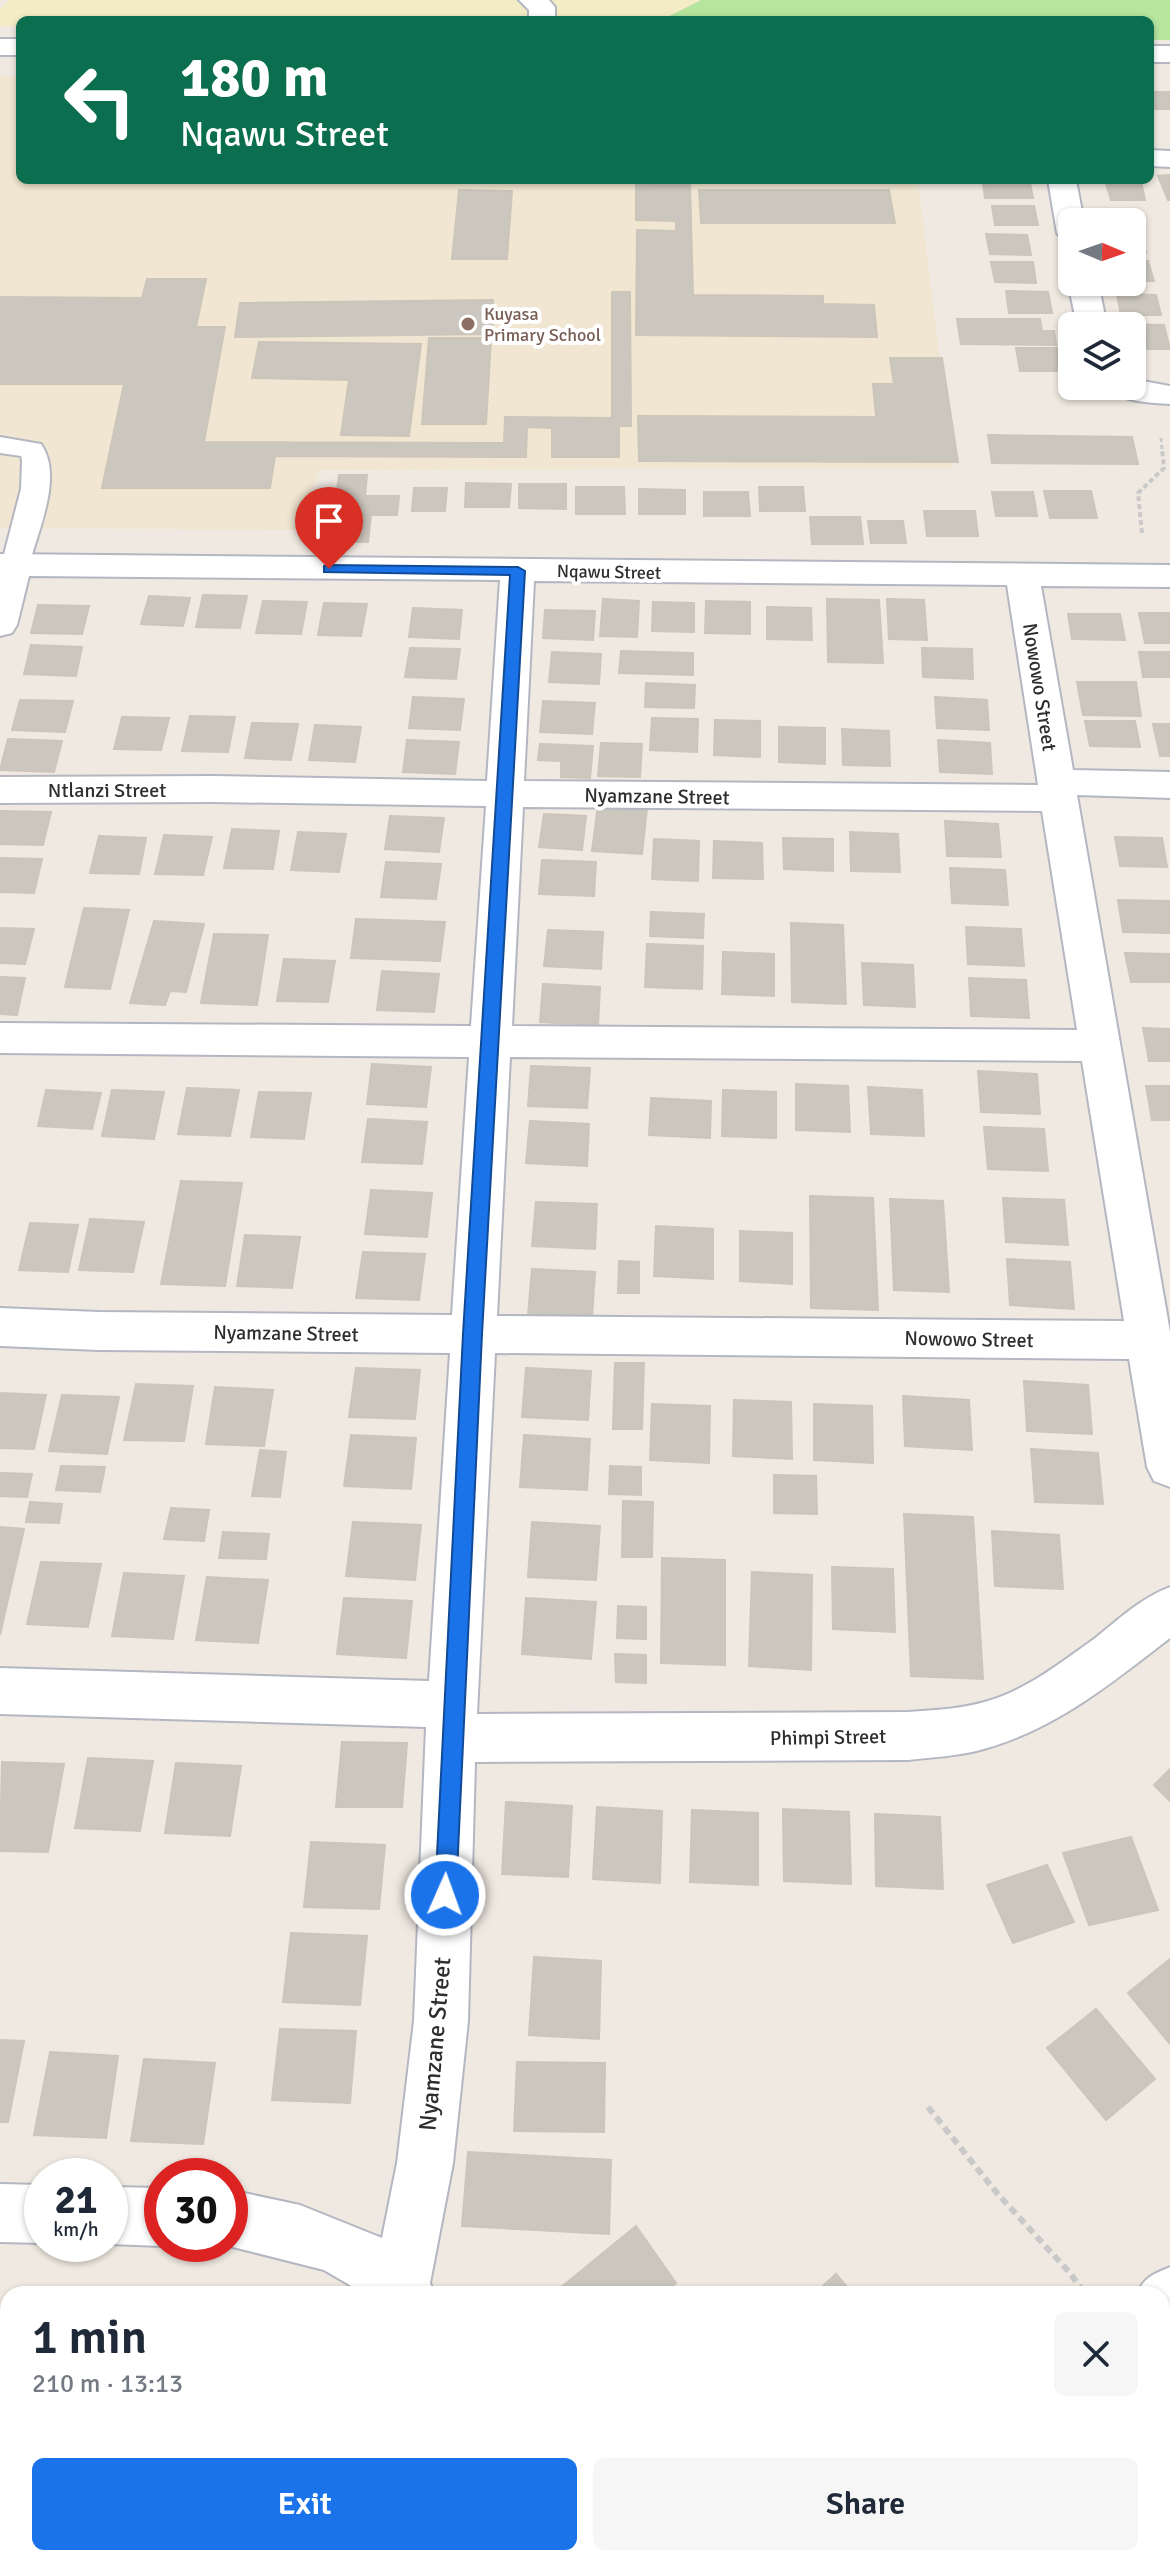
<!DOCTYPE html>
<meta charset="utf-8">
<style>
body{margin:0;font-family:Signika,sans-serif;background:#f6f6f7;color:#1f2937;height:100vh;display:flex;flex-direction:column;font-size:30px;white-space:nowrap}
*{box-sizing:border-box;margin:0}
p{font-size:26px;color:#747a83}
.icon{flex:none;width:44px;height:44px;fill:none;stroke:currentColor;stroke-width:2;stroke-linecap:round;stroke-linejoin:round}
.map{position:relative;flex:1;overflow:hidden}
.details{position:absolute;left:0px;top:2286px;width:1170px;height:280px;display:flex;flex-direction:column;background:#fff;border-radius:24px 24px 0 0;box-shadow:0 2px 6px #0004}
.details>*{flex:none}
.top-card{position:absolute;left:16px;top:16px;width:1138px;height:168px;border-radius:12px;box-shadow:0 2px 6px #0004;background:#0b6e4f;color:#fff;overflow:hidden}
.needle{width:52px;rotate:92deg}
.tools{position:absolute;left:1058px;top:208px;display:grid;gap:16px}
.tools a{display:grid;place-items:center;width:88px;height:88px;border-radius:12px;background:#fff;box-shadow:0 2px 6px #0004;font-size:40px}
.speed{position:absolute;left:24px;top:2158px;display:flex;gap:16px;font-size:40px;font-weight:700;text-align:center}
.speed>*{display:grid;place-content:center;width:104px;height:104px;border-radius:50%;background:#fff;box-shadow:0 2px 6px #0004;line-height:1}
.speed small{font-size:20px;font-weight:400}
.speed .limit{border:12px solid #d22;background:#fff;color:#111}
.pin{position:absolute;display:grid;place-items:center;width:68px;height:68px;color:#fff;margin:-82px -34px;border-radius:50% 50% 50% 0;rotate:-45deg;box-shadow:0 0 8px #0007}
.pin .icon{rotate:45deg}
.me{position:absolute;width:88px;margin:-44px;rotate:2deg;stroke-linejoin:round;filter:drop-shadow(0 0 6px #0008)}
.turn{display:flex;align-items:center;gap:28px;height:168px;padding:0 32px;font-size:36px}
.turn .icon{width:104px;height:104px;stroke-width:2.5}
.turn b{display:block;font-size:56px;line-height:68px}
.round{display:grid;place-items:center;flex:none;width:84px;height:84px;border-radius:12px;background:#f6f6f7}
.headline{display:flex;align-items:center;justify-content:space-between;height:136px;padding:0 32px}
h1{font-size:48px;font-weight:600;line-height:60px}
.primary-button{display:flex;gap:16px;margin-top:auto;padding:16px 32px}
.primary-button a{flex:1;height:92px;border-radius:12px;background:#1a73e8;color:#fff;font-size:32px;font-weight:600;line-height:92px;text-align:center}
.primary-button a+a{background:#f6f6f7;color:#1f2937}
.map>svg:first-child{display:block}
.education{fill:#f0e6d1}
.green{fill:#b6e59e}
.sand{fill:#f3ecc5}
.building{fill:#cbc7bf;stroke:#cbc5ba;stroke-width:2}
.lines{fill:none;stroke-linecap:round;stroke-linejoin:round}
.service-casing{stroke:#b4b7c1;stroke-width:4}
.minor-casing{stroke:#b4b7c1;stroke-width:4}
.tertiary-casing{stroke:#b4b7c1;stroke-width:4}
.path-far2{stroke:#c9c9c9;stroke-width:3;stroke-dasharray:4 3;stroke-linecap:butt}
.path-far1{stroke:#c9c9c9;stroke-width:4;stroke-dasharray:5 3;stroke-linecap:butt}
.path{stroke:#c9c9c9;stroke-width:6;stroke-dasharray:8 5;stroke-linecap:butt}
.service{fill:#fff;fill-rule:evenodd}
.minor{fill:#fff;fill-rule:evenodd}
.tertiary{fill:#fff;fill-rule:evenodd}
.route{fill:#1a73e8;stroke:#114b97;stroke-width:2}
.education-dot{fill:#8d6e63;stroke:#fff;stroke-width:3}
.labels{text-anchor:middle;stroke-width:8;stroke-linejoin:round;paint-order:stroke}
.far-education-label{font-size:18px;fill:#785e54;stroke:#fff;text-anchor:start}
.far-street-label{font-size:18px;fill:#2e2e2e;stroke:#fff}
.street-label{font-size:20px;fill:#2e2e2e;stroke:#fff}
.near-street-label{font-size:24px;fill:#2e2e2e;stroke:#fff}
</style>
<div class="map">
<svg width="1170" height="2566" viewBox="0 0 1170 2566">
<rect width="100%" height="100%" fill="#efe9e1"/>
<path class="education" d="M0,76l20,1v103h898l35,288 -633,2 -25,60 -295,-2z"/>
<path class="green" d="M701,0h469v40h-20v-20h-489z"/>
<path class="sand" d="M9,0h692l-40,20h-641v6h-20v-17z"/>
<path class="building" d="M1150,92h20v17h-20z
M1170,175v25h-2l-10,-24z
M1105,180l36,1 4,19h-34z
M983,183h47l3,15h-48z
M636,184l54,1 3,110 130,1v8l51,1 3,32 -241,-2 1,-105 39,1v-10l-40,-1z
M459,190l53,1 -5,68h-55z
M699,190h190l6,33h-194z
M992,206h42l4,19h-43z
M1095,209h40l5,18h-8v-5h-34z
M1132,232l9,1 5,19h-14z
M986,234l41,1 4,20 -41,-1z
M1132,261h16l6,20h-22z
M991,262h42l3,21 -41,-1z
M147,279h59l-10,48h29l-21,115 300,1 1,-26 107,1v-126h18l1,134h-12v31h-67v-29l-25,-1 -1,30 -251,-1 -5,32h-168l22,-104h-124v-87l142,1z
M1006,291l42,1 4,21h-43z
M1117,294l39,1 5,20h-40z
M493,300v34l-258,3 5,-34z
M957,319h83l2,12h12l2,14 -95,-1z
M1115,324l49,1 6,24h-38v-23z
M429,338h62l-5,86h-64z
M259,342l162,2 -12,92 -68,-1 8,-55 -97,-2z
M1016,348h41l5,23h-42z
M890,358h52l16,104 -319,-1 -1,-45 238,1 -3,-33h21z
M988,435l144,2 6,27 -146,-1z
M339,475h28l-2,21h34l-2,19h-26l-3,27h-38z
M466,483l45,1 -2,23h-44z
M519,484h47v25l-47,-1z
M576,487h48l1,27h-49z
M759,487h44l2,24h-45z
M414,488h33l-2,23h-33z
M639,489l46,1v24h-46z
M1044,491h47l6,27h-47z
M704,492h44l2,24h-46z
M992,492h41l4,24h-41z
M924,511h51l3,25h-51z
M810,517h50l3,27h-51z
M868,521h35l3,22h-35z
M203,595l44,1 -7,32 -44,-1z
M149,596l41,2 -7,28 -42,-2z
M603,599l36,2 -2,36 -37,-1z
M827,599l52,1 4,63 -55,-1z
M887,599l37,1 3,40 -38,-1z
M263,601l44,1 -6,32 -45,-1z
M706,601l44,1v32l-45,-1z
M653,602l41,1v29l-42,-1z
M324,603l43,1 -6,32 -43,-1z
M38,605l51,1 -7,28 -51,-1z
M767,607l44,1 1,32 -45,-1z
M413,608l49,2 -3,29 -50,-2z
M545,610l50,1 -2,29 -50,-2z
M1139,613h31v30h-25z
M1068,614h52l5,26 -53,-1z
M31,645l51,2 -6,29 -52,-2z
M410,648l50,1 -4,30 -51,-2z
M922,648l50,1 1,30 -50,-2z
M621,651l72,2v22l-74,-2z
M552,652l49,2 -2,30 -50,-2z
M1139,652h31v25h-27z
M1077,682h59l5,34 -58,-1z
M646,683l49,2 -1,23 -49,-1z
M413,697l51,2 -4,31 -51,-2z
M935,697l52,3 2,30 -52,-2z
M20,700l53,1 -8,31 -53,-2z
M543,701l52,2 -3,31 -52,-2z
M190,716l45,1 -7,35 -46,-1z
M122,717l47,1 -8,32 -47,-1z
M652,718l46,1 -1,33 -47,-2z
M715,720l45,1v36l-46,-2z
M1085,721h50l5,26 -50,-1z
M252,723l46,1 -7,36 -46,-2z
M1153,724h17v32h-10z
M315,725l46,2 -6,35 -46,-2z
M779,727l46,1v36l-46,-2z
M842,729l47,2 1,35 -47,-1z
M8,739l54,2 -8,31 -54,-2z
M407,740l52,2 -4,32 -52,-2z
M938,740l52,3 2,31 -52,-2z
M601,743l41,1 -2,33 -42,-1z
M540,744l53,2 -3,32 -29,-1v-16l-23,-1z
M598,805l49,3 -5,46 -50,-3z
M0,811l51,1 -8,33 -43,-1z
M544,814l42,2 -4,34 -43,-3z
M390,816l54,2 -5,34 -54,-3z
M945,821l53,3 3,33 -54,-1z
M232,829l47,2 -6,38 -49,-1z
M298,832l48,2 -7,38 -48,-2z
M850,832l48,2 2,38 -49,-1z
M164,835l48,2 -9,38 -48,-1z
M99,836l47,2 -7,36 -49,-1z
M1115,837l47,1 5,29 -47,-1z
M783,838l50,1v32l-49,-2z
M654,839l45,2 -1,40 -46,-2z
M714,841l48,2 1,36 -50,-1z
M0,858l42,1 -8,34 -34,-1z
M542,860l54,2 -2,34 -55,-2z
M386,862l55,2 -5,35 -55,-2z
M950,868l55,2 3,35 -56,-2z
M1118,900l52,1v32l-47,-1z
M84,908l45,2 -19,79 -45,-2z
M651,912l53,2 -1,24 -53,-2z
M356,919l89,3 -5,39 -89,-3z
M154,921l50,3 -18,68 -16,-1 -5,14 -35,-2z
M791,923l52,2 3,79 -54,-2z
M966,927l55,2 3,37 -56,-2z
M0,928l34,1 -9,35 -25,-1z
M548,930l55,2 -2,37 -57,-3z
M214,934l54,1 -11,70 -56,-2z
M647,944l56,2 -1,43 -57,-2z
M723,952l51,2v42l-52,-2z
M1125,953l45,1v28h-39z
M284,959l51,2 -7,41 -51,-1z
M862,963l51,2 2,42 -51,-2z
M382,971l57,3 -5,38 -57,-2z
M0,977l25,1 -8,37 -17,-1z
M969,978l57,2 3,38 -58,-2z
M543,984l57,3 -2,38 -58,-3z
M1143,1028l27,1v32h-21z
M372,1064l59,3 -5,40 -59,-3z
M531,1066l59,2 -3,40 -59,-2z
M978,1071l59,3 3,40 -59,-2z
M796,1084l52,2 2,46 -54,-2z
M1146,1086h24v34h-18z
M868,1087l54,3 2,46 -53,-2z
M187,1088l52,2 -9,46 -52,-2z
M46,1090l55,3 -9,36 -54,-3z
M112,1090l52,2 -10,47 -52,-3z
M723,1090l53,2v46l-54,-2z
M259,1092l52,1 -7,46 -53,-2z
M651,1098l60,3 -1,37 -61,-3z
M368,1119l59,3 -5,42 -60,-2z
M530,1121l59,3 -2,42 -61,-3z
M984,1127l60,2 4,42 -60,-2z
M181,1181l61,2 -17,103 -64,-2z
M371,1190l61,3 -5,44 -62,-3z
M810,1196l63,2 5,112 -67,-2z
M1003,1198l61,2 4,45 -62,-3z
M890,1199l53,2 6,91 -55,-2z
M536,1202l61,2 -2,45 -63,-3z
M90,1219l54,3 -11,50 -54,-2z
M30,1223l48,2 -10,47 -49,-2z
M656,1226l57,3v50l-59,-3z
M740,1231l52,2v51l-52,-3z
M245,1235l55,2 -8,51 -55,-2z
M363,1252l62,2 -6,46 -63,-2z
M1007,1259l63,3 4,47 -64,-4z
M619,1261l20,1v31h-21z
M532,1269l63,3 -3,46 -64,-3z
M615,1363h29l-2,66h-29z
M356,1368l64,2 -5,49 -66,-2z
M526,1368l65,3 -3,49 -66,-3z
M1024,1381l64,4 4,49 -65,-3z
M136,1384l57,2 -9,55 -60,-1z
M215,1387l58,3 -9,56 -58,-2z
M0,1393l46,2 -12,54 -34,-1z
M62,1395l57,2 -12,57 -58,-3z
M903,1396l66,4 3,50 -67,-4z
M734,1400l57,2 1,57 -59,-3z
M652,1404l58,2 -1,57 -59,-3z
M814,1404l58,2 1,57 -59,-3z
M351,1435l65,3 -5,51 -67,-3z
M524,1435l66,4 -3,51 -67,-3z
M1031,1449l67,4 5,51 -68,-2z
M260,1450l26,2 -6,45 -28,-1z
M61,1466l44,1 -5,25 -44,-2z
M610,1466l31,1v28l-32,-1z
M0,1473l32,1 -5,23 -27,-1z
M774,1475l42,1 1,38 -43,-1z
M623,1501l30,1 -1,55h-30z
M30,1502l32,2 -3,19 -33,-1z
M171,1508l38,2 -5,31 -40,-2z
M904,1514l69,3 10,162 -72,-3z
M353,1522l68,3 -6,55 -69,-4z
M532,1522l68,4 -4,54 -68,-3z
M0,1527l24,2 -24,106z
M992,1531l67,4 4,54 -68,-3z
M223,1532l46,2 -3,25 -47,-1z
M662,1558l63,2v105l-64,-2z
M41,1562l60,2 -13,63 -61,-3z
M832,1567l61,2 2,63 -62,-3z
M752,1572l60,3 -1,95 -62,-4z
M124,1573l60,3 -11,63 -61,-3z
M207,1577l61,3 -10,63 -62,-3z
M344,1598l68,3 -6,57 -69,-4z
M526,1598l70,4 -5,57 -69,-5z
M618,1606l28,1v32l-29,-1z
M615,1654l31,1v28l-30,-1z
M342,1742l65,1 -5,64h-66z
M88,1758l65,3 -13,70 -65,-3z
M2,1762l62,2 -16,88 -48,-1z
M176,1763l65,3 -11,70 -65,-3z
M1170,1769v32l-16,-16z
M506,1802l66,4 -4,71 -66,-3z
M597,1807l65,4 -2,72 -67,-4z
M783,1809l66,3 2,72 -67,-3z
M692,1810l66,3v72l-68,-3z
M875,1814l65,3 3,72 -67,-3z
M1131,1837l27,73 -69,15 -26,-72z
M311,1842l74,3 -6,64 -75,-2z
M1047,1865l27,57 -61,21 -26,-58z
M291,1933l76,3 -7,69 -77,-3z
M534,1957l67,4 -2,78 -70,-4z
M1170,1959v85l-42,-51z
M1096,2009l59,70 -49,41 -59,-72z
M280,2029l76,2 -6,72 -78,-3z
M0,2040l24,1 -16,81h-8z
M50,2052l68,4 -12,82 -72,-3z
M144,2059l71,4 -12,81 -72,-3z
M517,2062l88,1 -1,69 -90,-1z
M468,2152l143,8 -2,74 -147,-8z
M636,2226l40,57 -13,11h-110z
M836,2274l17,20h-39z
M1170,2473v67l-8,-9v-49z
M278,2558h51l-10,8h-37z
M1084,2558h70l7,8h-85z"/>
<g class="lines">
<g class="service-casing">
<path id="service" d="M0,437l41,7c23,33 -4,88 -12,122l-4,6 -10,3 -10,-3 -4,-6 20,-77 1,-29 -1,-4 -21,-3z"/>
</g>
<g class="minor-casing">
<path id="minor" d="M519,0h30l6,7v13h-26v-10z
M1150,150l20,1v16l-20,-1z
M1048,180h28l8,42h-12v20l-10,-3 -5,-6z
M1072,276v6h26l9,44h-30l-9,-44z
M1132,379l38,7v18c-18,-1 -51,-2 -62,-18h24z
M0,554l1170,11v22l-129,-1 32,184 97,2v26l-93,-3 93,537v155l-16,-6 -7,-14 -18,-108 -634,-6 -18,361 431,-2c27,-2 54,-3 80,-11 38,-11 74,-39 106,-62 24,-19 47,-41 76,-52v51c-57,44 -113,90 -183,110 -25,8 -53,9 -79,12l-433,2 -7,259 -15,142 -23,120 5,11h-70l-41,-24 -103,-26h9v-54l70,15 82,33 15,-75 17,-142 12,-294 -426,-13v-46l429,13 21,-328 -351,-3 -99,-4v-38l99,4 353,3 17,-258 -469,-4v-30l471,3 15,-220 -273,-4 -213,1v-26l213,-1 274,5 13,-201 -471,-4 -12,49 -5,8 -12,3zM534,581l473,4 31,200 -514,-4zM523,807l519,4 35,219 -565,-4zM510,1057l572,4 42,260 -627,-5z
M0,2184l42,1v58l-42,-1z
M110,2187l52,1v56h4l-4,2 -53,-2z
M1170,2267v62l-8,3v-38h-25c7,-17 17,-20 33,-27z
M549,2558h64l3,8h-64z
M835,2558h69l-3,8h-69z"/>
</g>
<g class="tertiary-casing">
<path id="tertiary" d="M0,39h20v16h-20z
M1150,46h20v16h-20z"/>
</g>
<path class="path-far2" d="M1161,438l1,12"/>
<path class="path-far1" d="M1142,533l-4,-40 26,-25 -2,-20"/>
<path class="path" d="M928,2107l68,85 74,81 15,21"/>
<use href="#service" class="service"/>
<use href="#minor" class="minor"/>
<use href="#tertiary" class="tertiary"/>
</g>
<path class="route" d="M329,565l189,2 7,4 -43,763 -26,561 -3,8 -8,3 -7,-3 -3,-8 28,-561 47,-759 -186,-3v-6z"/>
<circle class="education-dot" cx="468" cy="324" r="8"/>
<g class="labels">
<g class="far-education-label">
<text x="484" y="320">Kuyasa<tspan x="484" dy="21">Primary School</tspan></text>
</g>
<g class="far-street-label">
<text transform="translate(609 572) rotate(1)" y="6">Nqawu Street</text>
</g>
<g class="street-label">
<text transform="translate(1040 687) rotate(81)" y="7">Nowowo Street</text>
<text x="107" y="797">Ntlanzi Street</text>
<text transform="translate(657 796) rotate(1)" y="7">Nyamzane Street</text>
<text transform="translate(286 1333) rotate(1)" y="7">Nyamzane Street</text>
<text transform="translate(969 1339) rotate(1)" y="7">Nowowo Street</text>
<text transform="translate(828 1737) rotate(-1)" y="7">Phimpi Street</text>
</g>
<g class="near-street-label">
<text transform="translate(435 2044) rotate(-85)" y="8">Nyamzane Street</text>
</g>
</g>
</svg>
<div class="tools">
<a><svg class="needle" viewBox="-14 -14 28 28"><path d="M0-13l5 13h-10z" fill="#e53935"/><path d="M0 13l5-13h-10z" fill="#747a83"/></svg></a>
<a><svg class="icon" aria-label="layers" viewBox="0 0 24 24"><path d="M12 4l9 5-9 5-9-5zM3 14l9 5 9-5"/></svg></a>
</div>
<div class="speed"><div>21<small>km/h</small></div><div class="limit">30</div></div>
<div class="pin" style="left:329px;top:569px;background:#d93025"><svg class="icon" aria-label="arrive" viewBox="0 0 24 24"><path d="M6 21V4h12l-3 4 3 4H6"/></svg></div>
<svg class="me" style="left:445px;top:1895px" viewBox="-20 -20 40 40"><circle r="17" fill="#1a73e8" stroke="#fff" stroke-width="3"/><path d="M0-11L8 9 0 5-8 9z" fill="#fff"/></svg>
<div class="top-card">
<div class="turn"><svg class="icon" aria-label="left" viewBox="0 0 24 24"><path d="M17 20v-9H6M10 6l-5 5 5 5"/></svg><div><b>180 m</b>Nqawu Street</div></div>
</div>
<section class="details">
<div class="headline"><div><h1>1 min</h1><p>210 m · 13:13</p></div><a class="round"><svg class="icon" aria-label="close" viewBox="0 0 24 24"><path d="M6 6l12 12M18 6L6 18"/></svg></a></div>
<div class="primary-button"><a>Exit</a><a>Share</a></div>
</section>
</div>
